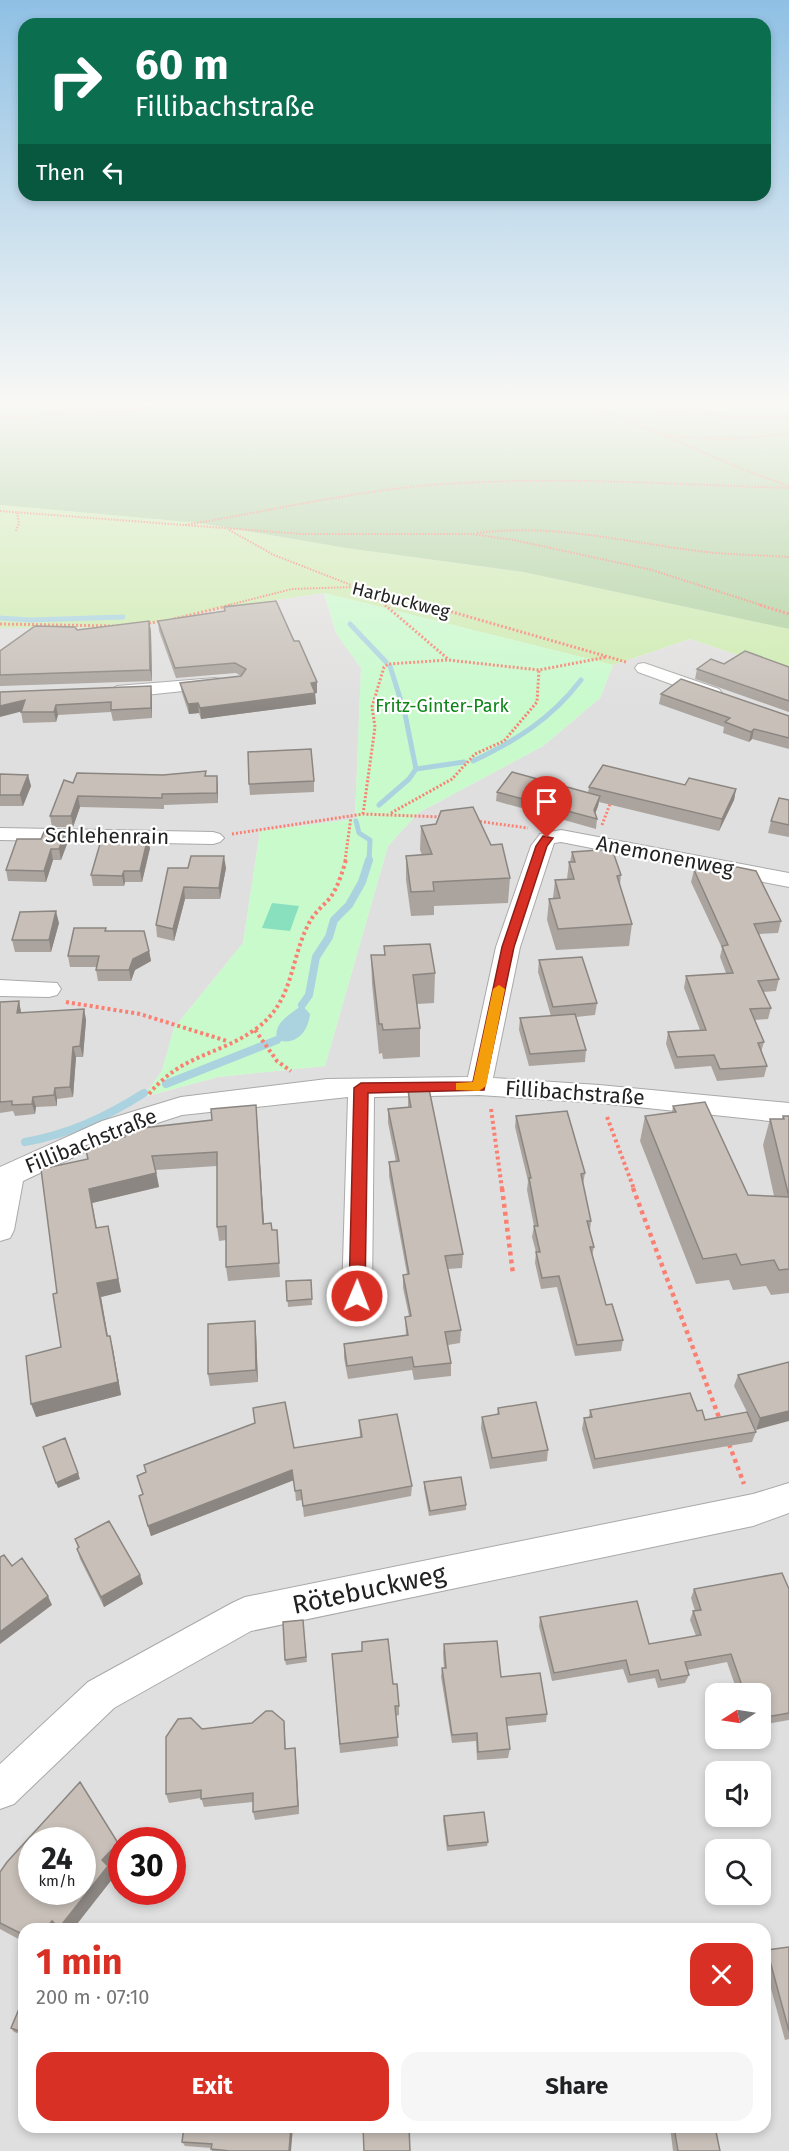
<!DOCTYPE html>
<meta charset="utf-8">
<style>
body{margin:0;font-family:"Fira Sans",sans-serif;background:#f6f6f6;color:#202124;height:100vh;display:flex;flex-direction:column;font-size:22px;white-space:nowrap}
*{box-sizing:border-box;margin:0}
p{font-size:20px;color:#757577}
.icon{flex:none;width:33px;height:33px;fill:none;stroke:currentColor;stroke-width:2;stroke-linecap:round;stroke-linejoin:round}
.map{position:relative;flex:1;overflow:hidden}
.sheet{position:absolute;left:18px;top:1923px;width:753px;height:210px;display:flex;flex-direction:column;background:#fff;border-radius:18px;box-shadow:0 3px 9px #0003}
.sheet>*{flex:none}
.top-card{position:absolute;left:18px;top:18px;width:753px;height:183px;border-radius:18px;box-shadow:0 3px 9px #0003;background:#0b6e4f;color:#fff;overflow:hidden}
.needle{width:39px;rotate:258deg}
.buttons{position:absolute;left:705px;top:1683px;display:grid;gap:12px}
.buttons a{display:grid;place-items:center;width:66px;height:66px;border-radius:12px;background:#fff;box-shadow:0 3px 9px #0003;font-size:30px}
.speed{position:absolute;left:18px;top:1827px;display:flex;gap:12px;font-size:30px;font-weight:700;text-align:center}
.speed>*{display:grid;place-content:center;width:78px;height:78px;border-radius:50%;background:#fff;box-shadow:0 3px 9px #0003;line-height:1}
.speed small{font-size:15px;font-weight:400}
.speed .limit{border:9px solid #d22;background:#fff;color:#111}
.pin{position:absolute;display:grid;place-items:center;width:51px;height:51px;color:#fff;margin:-62px -26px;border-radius:50% 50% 50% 0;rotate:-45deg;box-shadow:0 0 6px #0007}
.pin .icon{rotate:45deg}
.me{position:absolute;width:66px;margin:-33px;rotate:1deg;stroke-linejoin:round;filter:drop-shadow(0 0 4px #0008)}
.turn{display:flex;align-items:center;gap:21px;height:126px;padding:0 18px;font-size:27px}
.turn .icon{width:78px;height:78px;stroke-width:2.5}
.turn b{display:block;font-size:42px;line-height:51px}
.then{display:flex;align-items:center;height:57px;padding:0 18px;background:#0003;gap:12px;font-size:22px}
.round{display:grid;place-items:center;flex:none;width:63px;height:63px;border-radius:18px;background:#f6f6f6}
.overview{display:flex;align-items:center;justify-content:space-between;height:102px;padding:0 18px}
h1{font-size:36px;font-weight:700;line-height:45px;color:#d93025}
.cta{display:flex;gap:12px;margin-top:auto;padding:12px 18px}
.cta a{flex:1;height:69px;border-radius:18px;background:#d93025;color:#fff;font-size:24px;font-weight:700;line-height:69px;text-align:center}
.cta a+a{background:#f6f6f6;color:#202124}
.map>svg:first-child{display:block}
.residential{fill:#e0dfdf;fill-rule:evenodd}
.grass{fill:#cdebb0}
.forest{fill:#add19e}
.park{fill:#c8facc}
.pitch{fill:#88e0be}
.water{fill:#aad3df}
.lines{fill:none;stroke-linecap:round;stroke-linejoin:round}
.stream-far1{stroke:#aad3df;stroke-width:5}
.stream{stroke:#aad3df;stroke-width:8}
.minor-casing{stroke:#a9a9a9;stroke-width:2}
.path-far3{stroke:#fa8072;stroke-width:2;stroke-dasharray:1.5 1.5;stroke-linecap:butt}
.path-far2{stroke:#fa8072;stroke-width:3;stroke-dasharray:2 2;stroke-linecap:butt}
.path-far1{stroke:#fa8072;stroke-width:4;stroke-dasharray:3 3;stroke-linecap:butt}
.path{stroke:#fa8072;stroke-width:4.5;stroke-dasharray:4 4;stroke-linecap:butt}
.minor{fill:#fff;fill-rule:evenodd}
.wall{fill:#aba49e}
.shaded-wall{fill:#8b8681}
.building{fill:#c7bfb8;stroke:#8b8681;stroke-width:1.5;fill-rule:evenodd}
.route{fill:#d93025;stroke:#8d1f18;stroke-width:1.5}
.slow{fill:#f59e0b}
.labels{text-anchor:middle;stroke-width:4.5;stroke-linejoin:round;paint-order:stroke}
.far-street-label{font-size:18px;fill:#222;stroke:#fff}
.far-park-label{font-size:18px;fill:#0c8416;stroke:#fff}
.street-label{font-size:21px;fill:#222;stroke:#fff}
.near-street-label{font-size:26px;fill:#222;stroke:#fff}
</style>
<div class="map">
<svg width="789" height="2151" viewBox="0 0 789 2151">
<rect width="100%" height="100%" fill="#f2efe9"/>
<path class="residential" d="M324,593l12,40 25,35 -6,151 -95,12 -17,112 -69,85 -12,43 -18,26 74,-20 107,-11 63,-220 30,-33 125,-67 57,-48 13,-33 77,-26 99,33v1479h-789v-1523l229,-21zM716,1694h44v44h-44zM716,1772h44v44h-44zM32,1840h50v52h-50zM122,1840h50v52h-50zM716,1850h44v44h-44zM24,1929h741v198h-741z"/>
<path class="grass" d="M0,505l199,18 147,25 177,24 266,57v43l-99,-33 -77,26 -289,-72 -95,14 -94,20 -135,1z"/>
<path class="forest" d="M0,407h789v222l-266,-57 -177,-24 -147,-25 -199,-18z"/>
<path class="park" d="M324,593l289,72 -13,33 -57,48 -125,67 -30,33 -63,220 -107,11 -75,20 19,-26 12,-43 69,-85 17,-112 95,-12 6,-151 -25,-35z"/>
<path class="pitch" d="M272,903l27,3 -9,25 -28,-3z"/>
<path class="water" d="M302,1005l8,9c-2,18 -14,32 -33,26 -4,-18 13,-25 25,-35z"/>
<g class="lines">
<path class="stream-far1" d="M0,618l30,2 93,-3
M350,624l36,38
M473,761c44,-21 78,-42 108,-81
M416,769l48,-7
M379,805l30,-26 7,-10 -11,-55 -15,-48
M356,821l3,12 11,7 -1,21"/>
<path class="stream" d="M302,1005l7,-10 7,-38 13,-20 5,-17 15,-15 13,-23 7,-22
M166,1084l111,-44
M25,1142c45,-8 81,-25 119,-49"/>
<g class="minor-casing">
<path id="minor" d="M644,663l75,26 3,4 -9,6 -6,-2 -69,-25 -3,-4 3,-4z
M215,678l6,1 3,4 -3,4 -104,11 -9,-6 9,-6z
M0,828l213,4 7,2 4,4 -4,4 -7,2 -213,-4z
M561,830l228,43v14l-228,-45 -7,1 -34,104 -27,131 106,7 190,18v20l-190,-20 -120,-8 -105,2 -2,199 -5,9 -10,3 -10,-3 -5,-9 6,-199 -166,18 -62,20 -97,46 -9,49 -4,8 -10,3v-74l102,-46 79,-24 146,-18 141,-2 28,-130 35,-101 9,-12z
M0,980l57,3 4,6 -4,6 -8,2 -49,-1z
M789,1483v30l-36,13 -502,105 -137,77 -100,96 -14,5v-45l88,-82 144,-79 13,-6 508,-103z"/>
</g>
<path class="path-far3" d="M592,407l74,29
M633,407l99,10h57
M0,419l165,-12
M789,434l-65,5 -58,-3 73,32 50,18
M0,511l302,23h169l43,6 138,30 112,36
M185,525c78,-13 156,-31 234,-39 123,-11 247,-2 370,2
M229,530l45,25 77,30
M16,531l3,-8 -2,-10
M477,533c79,-10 152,10 229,19 28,3 55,3 83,5
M363,590l25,16
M225,606l67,-17 61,-2 80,19"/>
<path class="path-far2" d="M385,605l63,54
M428,605l198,57
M760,605l29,9
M174,619l57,-14
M0,624l113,2
M145,624l16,-3
M391,813l61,-34 23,-25 29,-13 33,-39 2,-32
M363,814l12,-87 -3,-20 12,-40 4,-3 60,-4 91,10 68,-13
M476,821l52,7
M602,825l8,-21
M232,834l131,-20 79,3
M345,861l6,-44"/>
<path class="path-far1" d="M66,1002l74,12 87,27
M255,1030l22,31 14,10
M149,1094c34,-41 70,-38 108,-66 37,-27 33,-69 52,-105 5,-10 14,-17 21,-25 8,-11 12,-25 16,-38
M491,1109l11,80
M607,1117l27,72"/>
<path class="path" d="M502,1188l11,86
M633,1188l87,232
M729,1444l15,40"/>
<use href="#minor" class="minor"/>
</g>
<path class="wall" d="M224,607l70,34 23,41v11h-2l1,11 -115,15 -2,-6 -10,1 -7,-21 -2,-10 61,-7 -5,-3 -60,5 -17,-47 -1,-10 66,-10z
M149,621l2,10 1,50 -152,5v-35l77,-21z
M724,664l65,3v45l-94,-33 2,-10z
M0,692l152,5v21l-39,3 -2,-9 -53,3 -2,7 -33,1 -2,-11z
M661,694l128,22v33l-37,-10 -3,3 -26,-9 1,-6 -65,-23z
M206,771v5l12,11v16l-54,2v4l-84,-2 -7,20h-21l-2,-11 23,-33z
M0,774l28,1 3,11 -8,20h-23z
M314,781v11l-64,3 -1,-11z
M685,785l51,4 -2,11 -15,31 -120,-29 -1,4 -3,8 2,5 -1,10 -100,-28 1,-9 91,1 1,-6z
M789,800v37l-21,-4 3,-12z
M421,826l70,19 19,33 -2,25 -74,3v9l-23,1 -5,-36v-24l16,-1 -2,-5z
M65,833l2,11 -6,16h-8l-7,22 -38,-1 -2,-11 35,-31z
M150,848l-8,34h-17l-1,4h-31l-2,-11z
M572,852l49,23 -1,10 12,39 -3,22 -73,4 -9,-30 2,-21 4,-1 2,-18 12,-1 2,-17h1z
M168,868h58l-6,31h-35l-11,42 -17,-4 -1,-12z
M694,870l87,51 -3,12 -19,1 20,45 -3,12 -13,1 8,16 -3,11 -14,1 10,22 -3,10 6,14 -3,11 -47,4 -6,-15 -36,3 -9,-25 2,-12 32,-2 -16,-42 2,-12 40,-3 -6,-16 2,-9 -31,-66z
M59,923l-8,29h-36l-3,-12z
M107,931l42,20 2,10 -16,9 -4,11h-33l-2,-11 1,-3h-27l-2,-11z
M384,946l51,27 -1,30 -17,1 3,24v29l-37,2 -1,-6 -3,1 -7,-70 -1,-29h13z
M539,960l58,43 -2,12 -19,2 10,33 -1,12 -56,4 -10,-36 1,-12 31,-2 -13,-44z
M19,1001l2,12 63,-4 2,11 -3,37h-7l-3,40 -16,2v7l-21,1 -1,7 -20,2 -2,-5 -13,2v-111z
M408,1091l55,163 -1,14 -14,1 13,61 -1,13 -12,2 3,18v13l-37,4 -2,-10 -64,9 -4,-21v-14l62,-8 -1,-19 4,-1 -6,-28v-13l4,-1 -18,-98v-14h7l-8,-39v-14l20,-2z
M673,1106l75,89 26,1 -11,-51 7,-26h12l1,-3h6v177l-18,2 -5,-9 -33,4 -4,-10 -33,4 -56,-143 5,-25 27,-4z
M516,1116l69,57 -2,11 8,37 -1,10 4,16 -2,9 14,49 17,35 -2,11 -46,5 -18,-69 -16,2 -6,-26 1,-11 -4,-15 2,-11 -7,-36 1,-9 -13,-54z
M257,1119l7,105 8,6 6,14 2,33 -52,4 -2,-14v-27l-7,1 -2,-14v-61l-61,4 3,17 -67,16 5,25 11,-2 13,66 -20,5 7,39 5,13 8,46 -85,22 25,-70 -4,-54 31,-134z
M311,1280l1,25 -24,2 -2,-26z
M255,1321l1,11 2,50 -48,4 -2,-12z
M789,1362l-33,68 -9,-18 9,20 -4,10 -159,27 -11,-40 2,-11 5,-1 1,-7 107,1 8,9 42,-8 -13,-26 4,-11z
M498,1408l50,42 -1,11 -57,8 -9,-41 1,-11 15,-2z
M359,1420l53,66 -1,10 -107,21 -2,-17 -6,1 -2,-21 -143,56 -12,-40 4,-1 -6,-19 9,-4 -2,-7 150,-17 66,-11z
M424,1482l42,23v5l-37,6 -5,-28z
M75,1539l65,36 3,9 -39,23 -24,-48 -3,-10 1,-1z
M694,1589h95v131l-29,5v-31h-22l-11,-32 -40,8 2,5 -4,8 -27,5 -3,-10 -27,5 -5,-14 -71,12 -13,-55 1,-9 109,27 47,-8 -6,-16 3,-9h2l-4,-13z
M303,1620l4,42 -21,3 -1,-5z
M444,1644l57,33 46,37 -1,8 -39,4 3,23 -2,9 -31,2 -1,-19 -24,2 -11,-66 1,-9h2l-1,-15z
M332,1654l61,30 6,22v9l-3,1 2,30 -58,7z
M284,1721l2,28 9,-1 4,66 -44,6 -2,-8v-10l-49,5 -3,-9 -32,5 -3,-9 36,-65z
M444,1816l44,26 -1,4 -40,5 -4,-31z
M109,1870l4,8 -40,51h-49v13l-24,-13v-57z
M789,1947v92l-4,1 -20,-73v-15l2,-2z
M24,1997v38l-10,-3 -3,-4z
M184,2127l107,24h-79l-1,-3 -26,-2 -3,-4z
M670,2127h45l5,24h-47z"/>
<path class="shaded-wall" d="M149,621l2,10 1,50 -2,-11z
M317,682v11h-6v-10z
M151,686l1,11v21l-1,-10z
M315,693l1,11 -115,15 -1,-11z
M25,700l2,10 -27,7v-11z
M198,703l1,10 -10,1 -1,-10z
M56,705l2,10 -2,7 -2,-10z
M754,729l-2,10 -3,3 2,-10z
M28,775l3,11 -8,20 -3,-11z
M217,776l1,11v16l-1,-10z
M736,789l-2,11 -15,31 3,-12z
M78,796l2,11 -7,20 -2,-11z
M600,796l-2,10 -5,13 1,-9z
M65,833l2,11 -6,16 -2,-11z
M148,837l2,11 -8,34 -2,-11z
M51,849l2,11 -7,22 -2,-11z
M224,856l2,12 -6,31 -1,-11z
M124,871l1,11 -1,4 -2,-10z
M184,887l1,12 -11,42 -1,-12z
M56,911l3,12 -8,29 -2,-12z
M149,951l2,10 -16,9 -4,11 -2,-11 4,-11z
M19,1001l2,11 -1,12 -3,-11z
M84,1009l2,11 -3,37 -3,-11z
M73,1047l3,10 -3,40 -3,-10z
M55,1088l2,11v7l-3,-11z
M33,1097l3,10 -1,7 -3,-10z
M256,1105l1,14 8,118 -2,-13z
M156,1173l3,14 -67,16 8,39 -11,-53z
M108,1226l13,66 -20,5 9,53 -3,-14 -10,-53z
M255,1321l1,11 2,50 -2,-12z
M110,1336l3,13 8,46 -85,22 -5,-13z
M789,1411v10l-33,9 4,-12z
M292,1470l2,10 -143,56 -3,-10z
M78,1473l2,6 -22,9 -2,-5z
M140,1575l3,9 -39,23 -3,-10z
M48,1596l4,9 -52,39v-12z
M295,1748l1,9 3,57 -1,-8z
M118,1843l4,8v5l-13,14 4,8 -40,51h-14v-1l43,-68z
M52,1921l5,8h-11z
M291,2127h2l-2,24h-2z"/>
<path class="building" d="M276,601l18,40h5l18,41 -6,1 4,10 -115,15 -2,-5 -10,1 -8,-21 61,-7 5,-7 -11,-6 -60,5 -17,-47 67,-10 -1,-4z
M149,621l1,49 -150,5v-24l35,-25 40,1 2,3z
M745,651l44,16v34l-92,-32 14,-10 13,5z
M681,679l108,37v22l-35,-9 -3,3 -26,-10 5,-4 -69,-24z
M151,686v22l-40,2v-8l-55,3 -2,7h-33l4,-12 -25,6v-14z
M311,749l3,32 -65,3 -1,-32z
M603,765l82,20 4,-7 47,11 -14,30 -133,-32z
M206,771l-1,5h12v17l-55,1v4l-84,-2 -7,20h-21l14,-36 9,3 4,-10 86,2z
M512,772l88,24 -6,14 3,9 -100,-27z
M0,774l28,1 -8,20h-20z
M779,798l10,2v25l-18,-4z
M473,807l18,38 11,-1 8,34 -77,4 1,9 -23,1 -5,-36 26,-2 -11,-28 15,-2 5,-13z
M44,832l21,1 -6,16h-8l-7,22 -38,-1 11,-31h24z
M102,837h46l-8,34h-16l-2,5 -31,-1z
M612,849l9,26 -4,1 15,48 -74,5 -9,-30 11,-1 -5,-18 19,-1 -5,-17h6l-3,-10z
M191,856h33l-5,32 -35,-1 -11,42 -17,-4 12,-57h20z
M737,867l19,4 25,50 -27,3 25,55 -21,2 13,27 -21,1 14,33 -6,1 9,23 -47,3 -6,-14 -37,2 -9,-25 38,-2 -20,-54 47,-3 -11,-27 6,-1 -34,-75z
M56,911l-7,29h-37l8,-28z
M74,928h32l-1,3h39l5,20 -16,8 -4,11h-33l3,-14h-31z
M430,944l5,29 -22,2 7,53 -37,2 -1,-6h-3l-8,-69h14l-1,-9z
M582,957l15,46 -44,4 -14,-47z
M19,1001l-2,12 67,-4 -4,37 -7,1 -3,40 -15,1 -1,7 -21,2 -1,7 -20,1v-4l-12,1v-100z
M575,1014l11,36 -56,4 -10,-36z
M429,1089l34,165 -18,2 16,74 -16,2 6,31 -37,4 -2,-10 -65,9 -3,-22 64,-9 -3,-18 6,-1 -8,-41 6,-1 -20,-112 10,-1 -11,-52 23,-2 -3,-16z
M705,1102l43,93 41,2 -19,-78h14l-1,-3h6v153l-10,1 -5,-10 -33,5 -5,-11 -33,5 -58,-143 31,-4 -3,-6z
M256,1105l7,119 8,-1 1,7h5l2,33 -53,4v-41l-9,1v-75l-65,4 4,17 -67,16 7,39 12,-2 10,53 -21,4 10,53h3l8,46 -87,22 -5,-48 35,-9 -8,-53 4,-1 -16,-124 47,-10 -3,-13 40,-9v-7l87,-10 -1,-11z
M567,1111l18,62 -4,1 10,47h-4l7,26h-4l16,58 6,-1 11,36 -46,5 -18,-69 -17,2 -6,-26h4l-6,-26h4l-9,-48h2l-15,-62z
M311,1280l1,19 -25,2 -1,-20z
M255,1321l1,49 -48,4v-50z
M789,1362v49l-29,7 -22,-43z
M690,1393l7,18 5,-1 3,10 42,-8 9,20 -161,27 -11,-41 8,-1 -2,-7z
M285,1402l9,46 68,-11 -3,-17 38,-6 15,72 -109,20 -2,-16 -6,1 -3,-21 -144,56 -9,-30 4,-2 -6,-18 9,-4 -2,-7 111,-42 -2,-15z
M536,1402l12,48 -56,8 -10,-41 17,-3 -1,-6z
M65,1438l13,35 -22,10 -13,-36z
M461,1477l5,28 -36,6 -6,-29z
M109,1521l31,54 -39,22 -24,-48 2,-2 -4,-8z
M4,1555l8,11 10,-8 26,38 -48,36v-75z
M782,1573l7,16v124l-29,5v-24h-10l-3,-9 -5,1 -11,-32 -46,8 4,13 -28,5 -3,-10 -28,5 -4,-15 -72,13 -14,-56 97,-16 12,43 52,-9 -8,-24 8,-1 -7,-21z
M303,1620l3,37 -21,3 -2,-38z
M388,1639l5,45h4l2,22h-4l3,31 -58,7 -8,-90 30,-3v-9z
M497,1641l4,36 39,-4 7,41 -41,4 4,31 -32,3 -1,-19 -25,2 -10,-67h4l-2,-24z
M266,1711h6l12,10 1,28 10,-1 3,58 -45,6v-19l-52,6v-9l-35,4v-57l12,-18 13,-1 11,11 50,-6z
M80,1782l38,61 -16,17 6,6 -49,62 -7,-7 -6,8h-22v6l-24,-12v-51l7,-10zM32,1840h50v52h-50z
M484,1812l4,30 -40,4 -4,-30z
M789,1947v84l-22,-81z
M24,1997v36l-13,-5z
M24,2087v18l-5,-2z
M184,2127h107l-2,24h-59l-19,-2 1,-5 -30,-2z
M363,2127h46l1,24h-46z
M674,2127h41l5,24h-42z"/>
<linearGradient id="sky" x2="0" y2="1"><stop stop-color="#8fc0e4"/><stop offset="0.57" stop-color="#f9f8f5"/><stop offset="1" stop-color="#f9f8f5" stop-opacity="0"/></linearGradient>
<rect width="789" height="708" fill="url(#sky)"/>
<path class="route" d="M543,836l10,2 -6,8 -33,101 -30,143 -116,3 -3,203 -8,7 -5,-2 -3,-5 5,-208 7,-5 112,-1 29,-135 34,-101z"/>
<path class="slow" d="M499,985l6,4 -19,97 -7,5 -23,-1v-7l17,-1 20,-93z"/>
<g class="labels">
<g class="far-street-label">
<text transform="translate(401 600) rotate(14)" y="6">Harbuckweg</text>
</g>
<g class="far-park-label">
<text x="442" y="712">Fritz-Ginter-Park</text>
</g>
<g class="street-label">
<text transform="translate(107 836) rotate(1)" y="7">Schlehenrain</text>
<text transform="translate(665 856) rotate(11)" y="7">Anemonenweg</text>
<text transform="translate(575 1093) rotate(4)" y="7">Fillibachstraße</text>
<text transform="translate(91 1141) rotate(-22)" y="7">Fillibachstraße</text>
</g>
<g class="near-street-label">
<text transform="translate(369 1589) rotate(-12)" y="9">Rötebuckweg</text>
</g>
</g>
</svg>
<div class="buttons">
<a><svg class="needle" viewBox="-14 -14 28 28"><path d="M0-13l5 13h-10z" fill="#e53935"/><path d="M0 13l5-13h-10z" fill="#757577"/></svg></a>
<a><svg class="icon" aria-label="sound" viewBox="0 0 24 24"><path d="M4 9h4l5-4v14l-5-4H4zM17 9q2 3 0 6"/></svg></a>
<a><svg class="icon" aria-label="search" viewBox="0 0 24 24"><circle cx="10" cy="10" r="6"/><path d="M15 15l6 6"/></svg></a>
</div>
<div class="speed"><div>24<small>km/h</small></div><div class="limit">30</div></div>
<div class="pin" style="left:547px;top:838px;background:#d93025"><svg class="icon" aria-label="arrive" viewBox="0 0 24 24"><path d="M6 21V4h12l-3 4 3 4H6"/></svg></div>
<svg class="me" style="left:357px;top:1296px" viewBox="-20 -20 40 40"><circle r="17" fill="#d93025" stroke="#fff" stroke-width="3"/><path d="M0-11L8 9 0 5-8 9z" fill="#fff"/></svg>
<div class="top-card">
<div class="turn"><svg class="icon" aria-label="right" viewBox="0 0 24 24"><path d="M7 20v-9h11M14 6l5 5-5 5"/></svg><div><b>60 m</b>Fillibachstraße</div></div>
<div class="then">Then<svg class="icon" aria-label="left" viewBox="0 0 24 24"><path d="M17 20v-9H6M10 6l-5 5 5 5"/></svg></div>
</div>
<section class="sheet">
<div class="overview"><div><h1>1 min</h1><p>200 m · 07:10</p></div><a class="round" style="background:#d93025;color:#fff"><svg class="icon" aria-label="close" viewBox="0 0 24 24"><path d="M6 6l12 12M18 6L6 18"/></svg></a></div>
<div class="cta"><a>Exit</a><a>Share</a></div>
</section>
</div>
